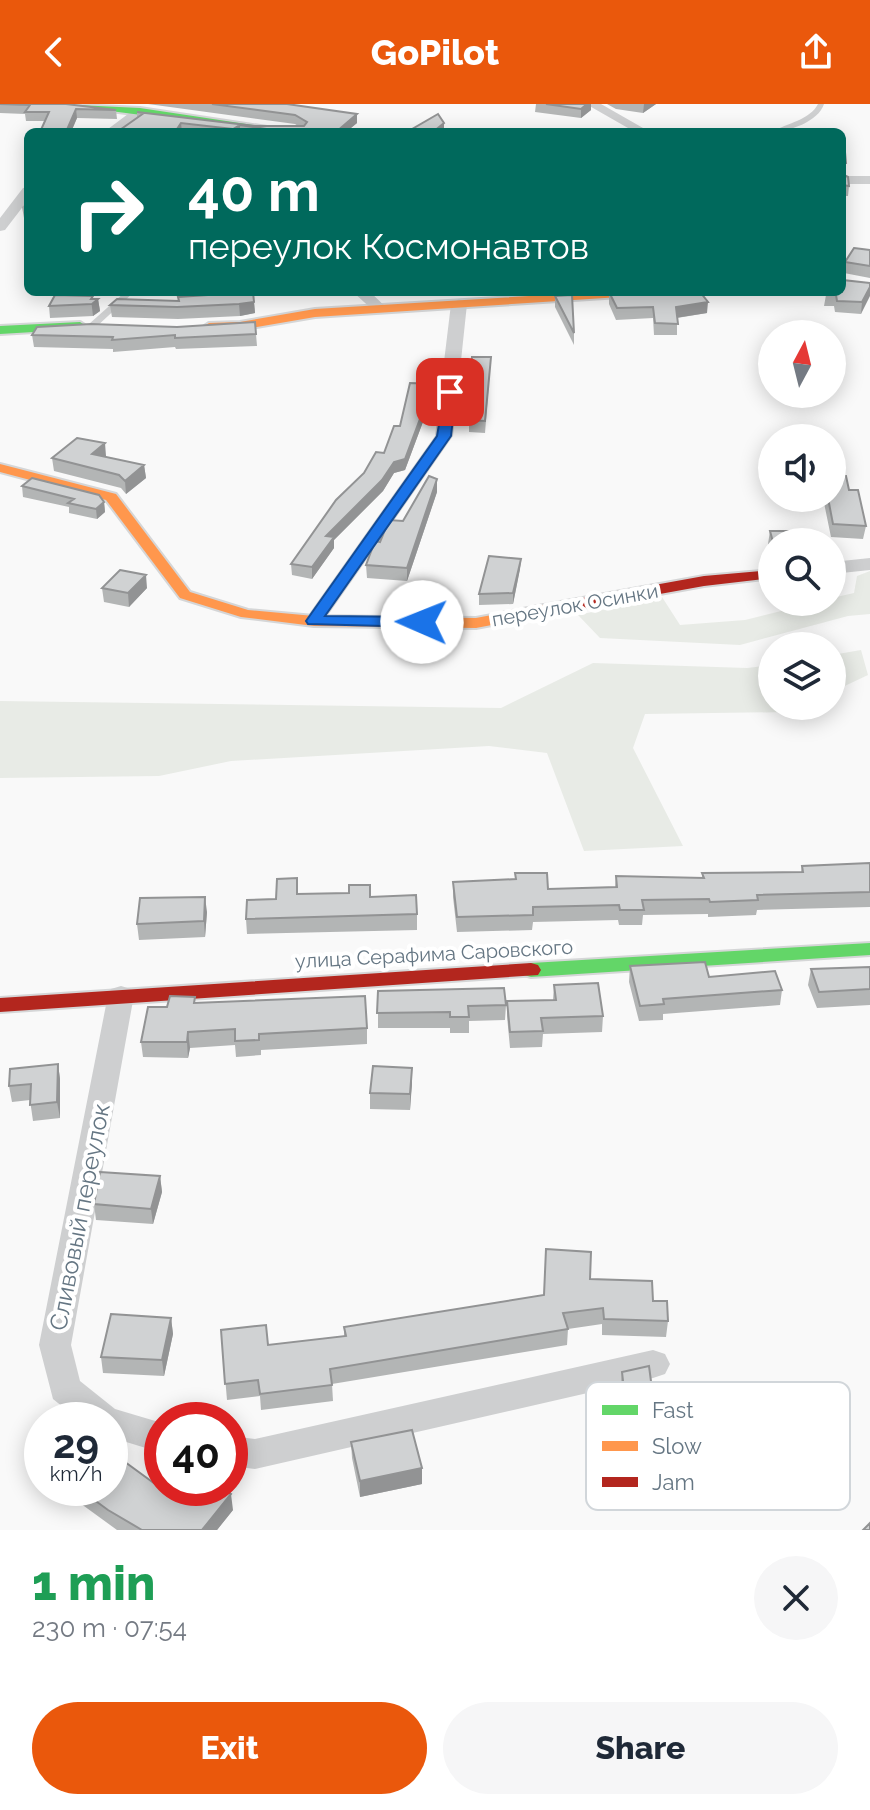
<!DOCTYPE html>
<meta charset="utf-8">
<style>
body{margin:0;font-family:Raleway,sans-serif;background:#f6f6f7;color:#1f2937;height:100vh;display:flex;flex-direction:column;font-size:30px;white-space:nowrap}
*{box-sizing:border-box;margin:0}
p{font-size:26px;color:#747a83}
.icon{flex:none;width:44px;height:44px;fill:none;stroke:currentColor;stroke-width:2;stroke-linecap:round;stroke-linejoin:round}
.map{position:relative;height:1426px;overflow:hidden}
.side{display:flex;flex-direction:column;background:#fff;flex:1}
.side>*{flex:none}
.top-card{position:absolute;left:24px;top:24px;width:822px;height:168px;border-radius:12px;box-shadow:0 4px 20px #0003;background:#00695c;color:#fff;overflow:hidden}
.needle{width:52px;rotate:7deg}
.buttons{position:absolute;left:758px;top:216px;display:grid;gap:16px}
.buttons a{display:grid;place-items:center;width:88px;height:88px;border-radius:50%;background:#fff;box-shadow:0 4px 20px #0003;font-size:40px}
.speed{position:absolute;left:24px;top:1298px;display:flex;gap:16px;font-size:40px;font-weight:700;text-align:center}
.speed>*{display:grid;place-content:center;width:104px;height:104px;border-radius:50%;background:#fff;box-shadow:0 4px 20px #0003;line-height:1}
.speed small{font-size:20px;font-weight:400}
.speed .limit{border:12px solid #d22;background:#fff;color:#111}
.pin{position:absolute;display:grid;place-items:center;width:68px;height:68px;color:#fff;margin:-34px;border-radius:16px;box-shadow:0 4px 12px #0006}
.me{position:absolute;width:88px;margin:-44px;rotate:271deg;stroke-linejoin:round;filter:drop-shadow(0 0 6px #0008)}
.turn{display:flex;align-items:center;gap:28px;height:168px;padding:0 32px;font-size:36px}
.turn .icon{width:104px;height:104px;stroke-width:2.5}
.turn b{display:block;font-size:56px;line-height:68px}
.round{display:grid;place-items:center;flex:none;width:84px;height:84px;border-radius:42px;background:#f6f6f7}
.head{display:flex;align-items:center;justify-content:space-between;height:136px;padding:0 32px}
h1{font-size:48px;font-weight:800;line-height:60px;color:#1e9e55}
.cta{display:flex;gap:16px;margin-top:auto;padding:16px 32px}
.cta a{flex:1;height:92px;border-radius:48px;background:#ea580c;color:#fff;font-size:32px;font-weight:800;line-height:92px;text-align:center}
.cta a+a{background:#f6f6f7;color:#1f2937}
header{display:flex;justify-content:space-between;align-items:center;height:104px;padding:0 32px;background:#ea580c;color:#fff;font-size:36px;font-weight:800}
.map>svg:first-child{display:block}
.green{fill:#e8ebe6}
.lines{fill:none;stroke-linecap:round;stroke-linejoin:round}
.fast-casing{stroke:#d5d6d7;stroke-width:4}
.slow-casing{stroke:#d5d6d7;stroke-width:4}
.jam-casing{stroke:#d5d6d7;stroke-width:4}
.lane{fill:#cecfd0;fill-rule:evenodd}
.street{fill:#cecfd0;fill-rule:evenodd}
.fast{fill:#63d668;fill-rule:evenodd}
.slow{fill:#ff974d;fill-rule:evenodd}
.jam{fill:#b3261e;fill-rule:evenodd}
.wall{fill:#b3b5b5}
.shaded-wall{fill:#929394}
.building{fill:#d0d2d3;stroke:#929394;stroke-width:2}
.route{fill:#1a73e8;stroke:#114b97;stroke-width:2}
.labels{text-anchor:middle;stroke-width:8;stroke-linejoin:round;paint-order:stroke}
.street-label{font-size:20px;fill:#657683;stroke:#fff}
.near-street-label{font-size:24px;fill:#657683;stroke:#fff}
.key{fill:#fff;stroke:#d1d6da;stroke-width:2}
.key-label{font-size:22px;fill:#657683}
</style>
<header><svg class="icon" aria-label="back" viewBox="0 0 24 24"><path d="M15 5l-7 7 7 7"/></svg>GoPilot<svg class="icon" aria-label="share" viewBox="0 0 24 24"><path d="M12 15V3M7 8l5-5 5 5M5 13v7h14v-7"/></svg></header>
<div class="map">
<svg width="870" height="1426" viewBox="0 0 870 1426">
<rect width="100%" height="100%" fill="#f9f9f9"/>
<path class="green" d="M870,467v43l-22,2 -108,29 -140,-7 -22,-23 84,-18 18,28 65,-5 72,-18h15v-4l22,-5 3,-17z
M861,546l7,25 -36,17v-37z
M593,559l154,5 25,-3v41h31l-12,6 -146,2 -12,34 50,98 -99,5 -37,-98 -58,-7 -258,15 -72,15 -159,2v-77l501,7z"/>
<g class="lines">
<g class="fast-casing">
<path id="fast" d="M56,0l84,4 160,24h-26z
M80,218l6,4 -2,3 -84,5v-8z
M870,839v12l-339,22 -7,-2 -3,-5 3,-5 7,-2z"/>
</g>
<g class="slow-casing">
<path id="slow" d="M596,188h61l-6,3 -336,22 -75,13 -31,1 -6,-4 6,-4 31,-1 75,-13z
M0,360l116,30 74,98 58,18 66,6 162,2 68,-13 8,5 -8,5 -68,13 -162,-2 -73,-9 -61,-19 -74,-98 -106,-28z"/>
</g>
<g class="jam-casing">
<path id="jam" d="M772,466v8l-68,8 -160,29 -8,-5 8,-5 160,-29z
M531,859l7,2 3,5 -3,5 -538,37v-14z"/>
</g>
<path class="lane" d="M818,0h6c-5,17 -35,28 -52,28 15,-9 38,-12 46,-28z
M125,188h9l-39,36h-6v-4z"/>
<path class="street" d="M586,0h15l49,28h-15z
M136,4l10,3 -28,21h-14z
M842,72h28v8h-28z
M28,83v13l-23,30 -5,1v-13l23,-30z
M353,188h17l18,17 -3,3h-10z
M459,195l8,5 -14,132 -132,189h-14l-3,-4 131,-185 16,-132z
M870,454v12l-38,4v-12z
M121,882l10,3 3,6 -63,350 9,36 35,28 47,14v30l-52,-16v-17h-31l-26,-21 -14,-54 69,-350 3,-6z
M653,1246l12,4 5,10 -5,10 -12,4 -398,91 -25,-3v-30l25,3z"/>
<use href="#fast" class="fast"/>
<use href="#slow" class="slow"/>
<use href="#jam" class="jam"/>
</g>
<path class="wall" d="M0,0l116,6 1,9 -40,-1 -6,14h-31l5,-11h-19l-1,-7 -25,-1z
M148,0h139l70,19 -11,9h-228l19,-14v-6l118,14h43l-3,-2z
M536,0h55v6l-10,8 -46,-6z
M607,0h49l-13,9 -27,-4z
M842,70l7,12 -1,10h-6z
M28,97v17h-4l-2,-11z
M870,146v28l-26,-5 1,-11z
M843,176l27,3 -9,31 -26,-2 -1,-6h-10l2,-11z
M253,188l2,21 -15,3 -62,3 -66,-2 -2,-12 69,-4z
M609,188l98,21 -30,5v17h-23l-1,-17 -37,2 -7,-16z
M555,192l19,37v12l-19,-38z
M93,195h5l2,12 -7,5 -43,2 -1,-12z
M255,218l2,24 -81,3 -1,-2 -62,5v-3l-79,-2 -2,-12 145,-8z
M490,265l-5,64 -16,-1v-12z
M433,291l-28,75 -11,3 -11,18 -49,49v8l-22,31 -20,-4 -1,-11 73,-91 20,-20 16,-27z
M106,352l-1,1 39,8 2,13 -20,16 -5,-6 -67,-17 -2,-13z
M437,375v13l-30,89 -40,-3 -1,-13 14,-23 23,-21z
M22,382l82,16 1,10 -8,7 -28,-6v-6l-46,-10z
M849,386l17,36 -3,13 -32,-2 -8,-39h9z
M770,427l21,11h-19v17l-4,-15z
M521,455l-1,10 -7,35 -34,1v-11z
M102,484h45l-18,19 -25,-5z
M870,759v44l-113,3 -1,5 -48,2v-3l-65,1 -1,10h-23l-1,-5 -85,2 -1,8 -75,2 -4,-35v-15l95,7 67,-2 1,-11 86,2v-5l99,-1 1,-6z
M298,790l72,3 47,17v16l-170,4 -1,-15z
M207,808l-2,25 -66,3 -2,-16z
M630,862l79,11 73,13 -2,15 -117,9v6l-24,1 -10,-39z
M870,863v38l-53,3 -9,-23 3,-16z
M554,881l49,31 -1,16 -59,2 -1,13 -32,1 -3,-32v-15l46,-1z
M378,887l128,14 -1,15 -36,1v12h-19v-5h-72z
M195,899l172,25v16l-106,6v5l-25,2 -1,-12 -45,3 -2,10 -45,-1 -2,-15 26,-35z
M58,960l2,15v39l-27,3 -3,-21 -18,2 -3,-16z
M412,964l-2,42 -40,-1v-16z
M160,1072l2,16 -9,32 -57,-4 -2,-16z
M590,1175l63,22 15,20 -2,16 -64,-2v-11l-34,5 -1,16 -235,39 1,17 -72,9 -1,-14 -33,4 -6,-70 47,15 76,-9v-9l200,-32z
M171,1214l2,16 -9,42 -61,-3 -2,-16z
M622,1268l30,17 24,48 -2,16h-20l-2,-21h-27l-5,-43z
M351,1338l71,42 -62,13 -8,-39z
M62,1384l100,1 71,21 -16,20h-100l-55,-40z"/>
<path class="shaded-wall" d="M587,0h4v6l-10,8v-9z
M644,0h12l-13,9z
M76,5l1,9 -6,14h-5z
M357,10v9l-11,9h-10z
M181,19l1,9h-7z
M444,19v9h-11z
M240,21v7h-6l-1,-3z
M842,59h4l-1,10 -3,1z
M870,183v9l-9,18 1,-12z
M93,192v7l5,-4 2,12 -7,5 -2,-17z
M254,198l1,11 -15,3 -1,-12z
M708,198l-1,11 -32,5 1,-11z
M433,280v11l-28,75 -11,3 -11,18 -49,49v8l-22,31v-12l14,-31z
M105,339l1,13 -13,11 -1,-13z
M144,361l2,13 -20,16 -1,-13z
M437,375v13l-30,89v-13z
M104,398l1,10 -8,7 -1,-10z
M521,455l-1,10 -7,35v-11z
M146,471l1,13 -18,19 -1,-14z
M205,793l2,15 -2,25 -1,-16z
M188,928l2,16 -2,10 -1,-16z
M58,960l2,15v39l-3,-16z
M412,964v16l-2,26v-16z
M160,1072l2,16 -9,32 -2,-15z
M171,1214l2,16 -9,42 -2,-16z
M422,1364v16l-62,13v-16z
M231,1390l2,16 -16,20h-15z"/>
<path class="building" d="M0,0h66l50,6 -40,-1 -10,23h-26l9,-20h-24l5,-7z
M212,0h75l70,10 -21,18h-56v-1l-40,-6 -7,4 -52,-6 -6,9h-58l27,-19 -7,-1 118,14h49l3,-4 -12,-7z
M546,0h41l-6,5z
M438,10l6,9 -11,9h-26z
M842,48h3l1,11h-4z
M842,70l6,3 1,9 -7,-1z
M854,144l16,2v16l-25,-4z
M842,172l1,4 27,3v4l-8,15 -25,-1 -1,-6h-10l2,-3h14z
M253,188l1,10 -15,2 -62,3 -67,-2 7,-6 62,2 -1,-4z
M609,188h91l8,10 -32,5 2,17 -23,-1 -2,-16 -36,1z
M55,191l38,1 -2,3h7l-6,5 -43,2z
M572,191l2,38 -19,-37z
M255,218l1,12 -81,4v-3l-63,5 1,-3 -81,-2 5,-8 54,-3 86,3z
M472,253h19l-6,64 -16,-1z
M410,279l23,1 -28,75 -11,3 -12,18 -56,56 8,1 -22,30 -21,-3 45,-64 28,-27 12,-21 8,1 10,-27h6z
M77,334l28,5 -13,11 52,11 -19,16 -6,-6 -67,-17z
M429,372l8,3 -30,89 -41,-3 9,-24 5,1 9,-22 14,1z
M832,372h14l3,14h9l8,36 -33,-2 -5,-26h4z
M32,374l67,17 5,7 -8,7 -28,-6 6,-4 -52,-13z
M770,427h18l3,11h-18z
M489,452l32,3 -8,34 -34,1z
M120,466l26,5 -18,18 -26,-5z
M870,759v29l-113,3 1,5 -48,2 -1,-3 -67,1 2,10h-24l-1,-5 -86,2v8l-76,2 -4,-35 63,-3 -1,-6h32l1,16 69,-2 -1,-11 88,2 -2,-5 101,-1 -1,-6z
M297,774v16l52,-1v-8h21v12l46,-2 1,19 -171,5 1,-19 29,-1 1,-20z
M205,793l-1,24 -67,3 3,-26z
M705,858l4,15 66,-6 7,19 -119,9 1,5 -24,2 -10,-40z
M870,863v22l-51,3 -8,-23z
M598,879l5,33 -62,2 2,13 -33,1 -3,-31 49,-1 -2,-15z
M504,884l2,17 -38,1 1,11h-19v-5l-73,1 1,-22z
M170,892l25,1 -1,6 171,-7 2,32 -108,6v6l-24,1v-12l-47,3 -1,10h-46l7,-35h19z
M58,960l-1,38 -27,3 1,-21 -22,2 1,-17z
M373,962l39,2 -2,26 -40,-1z
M100,1068l60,4 -9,33 -57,-5z
M546,1145l45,3 -1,27 62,2 1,20h14l1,20 -64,-2 -1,-11 -40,5 5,16 -238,40 2,16 -72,9 -2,-14 -33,4 -4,-54 45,-5 2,20 78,-9 -2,-9 200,-32z
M111,1210l60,4 -9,42 -61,-3z
M649,1262l3,23h18l6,48h-20l-2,-21h-27l-5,-44z
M412,1326l10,38 -62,13 -9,-39z
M110,1347l52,38 60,-1 9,6 -29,36h-60l-34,-20 -30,-22h32z
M870,1419v7h-7z"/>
<path class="route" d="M445,286l11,2 -5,44 -126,180 97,1 8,5 -8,5 -114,-3 -2,-3 131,-185z"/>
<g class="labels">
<g class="street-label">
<text transform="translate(575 501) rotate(-10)" y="7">переулок Осинки</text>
<text transform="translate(434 850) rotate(-3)" y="7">улица Серафима Саровского</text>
</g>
<g class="near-street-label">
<text transform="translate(80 1113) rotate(-79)" y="8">Сливовый переулок</text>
</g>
</g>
<rect x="586" y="1278" width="264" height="128" rx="12" class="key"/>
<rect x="602" y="1301" width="36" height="10" fill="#63d668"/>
<rect x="602" y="1337" width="36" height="10" fill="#ff974d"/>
<rect x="602" y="1373" width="36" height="10" fill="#b3261e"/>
<g class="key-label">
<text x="652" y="1314">Fast</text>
<text x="652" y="1350">Slow</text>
<text x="652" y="1386">Jam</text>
</g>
</svg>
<div class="buttons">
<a><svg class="needle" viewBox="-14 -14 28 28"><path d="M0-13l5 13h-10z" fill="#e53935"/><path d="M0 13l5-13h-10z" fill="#747a83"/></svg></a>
<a><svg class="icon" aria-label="sound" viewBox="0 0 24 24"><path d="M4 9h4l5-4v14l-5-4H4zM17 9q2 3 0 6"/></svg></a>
<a><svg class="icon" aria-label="search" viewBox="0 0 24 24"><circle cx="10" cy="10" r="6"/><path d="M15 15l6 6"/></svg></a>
<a><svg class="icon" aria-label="layers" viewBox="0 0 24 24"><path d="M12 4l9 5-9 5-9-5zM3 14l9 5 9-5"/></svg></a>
</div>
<div class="speed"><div>29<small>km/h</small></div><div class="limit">40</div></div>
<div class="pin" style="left:450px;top:288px;background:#d93025"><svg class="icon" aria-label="arrive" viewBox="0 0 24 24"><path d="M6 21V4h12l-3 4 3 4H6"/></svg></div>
<svg class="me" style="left:422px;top:518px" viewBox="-20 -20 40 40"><circle r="19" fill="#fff"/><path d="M0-13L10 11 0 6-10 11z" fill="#1a73e8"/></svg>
<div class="top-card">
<div class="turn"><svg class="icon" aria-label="right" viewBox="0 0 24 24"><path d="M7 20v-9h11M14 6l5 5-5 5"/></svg><div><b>40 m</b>переулок Космонавтов</div></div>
</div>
</div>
<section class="side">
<div class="head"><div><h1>1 min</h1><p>230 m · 07:54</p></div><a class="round"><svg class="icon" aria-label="close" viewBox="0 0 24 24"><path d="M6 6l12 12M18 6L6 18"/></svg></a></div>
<div class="cta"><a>Exit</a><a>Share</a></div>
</section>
